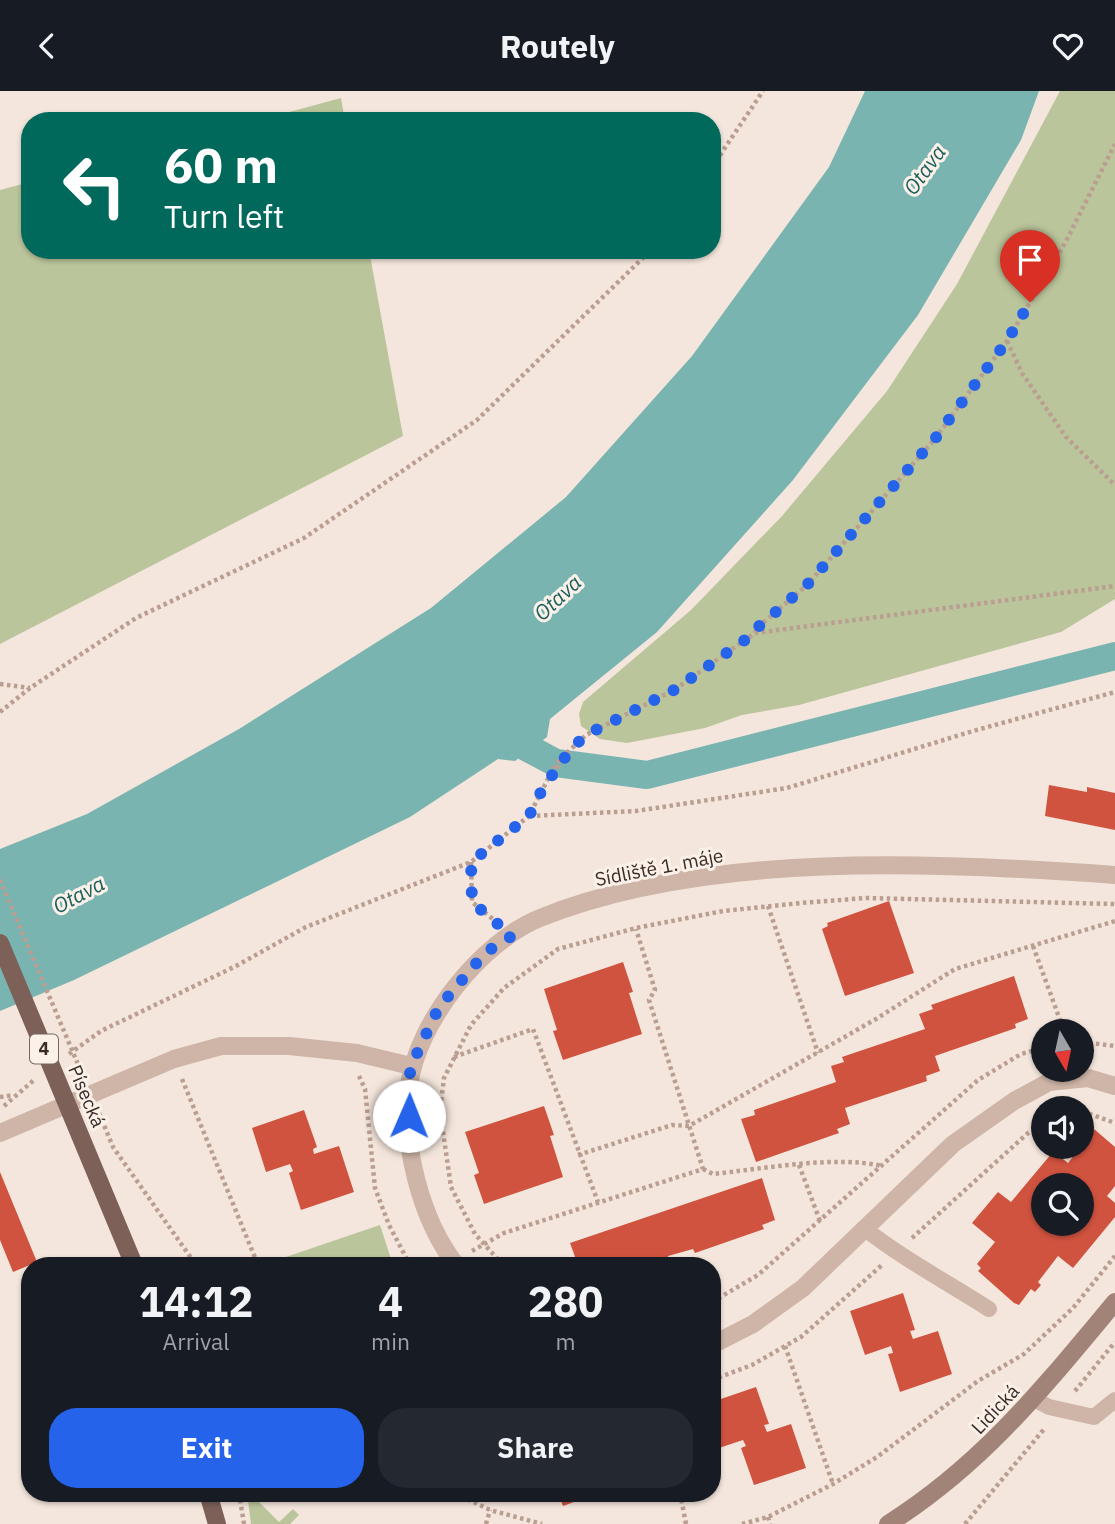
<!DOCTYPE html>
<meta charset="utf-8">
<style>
body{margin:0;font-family:"IBM Plex Sans",sans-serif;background:#242831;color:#f1f3f6;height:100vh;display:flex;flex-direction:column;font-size:26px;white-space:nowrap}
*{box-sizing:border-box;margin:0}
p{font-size:23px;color:#9ea1a6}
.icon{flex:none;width:38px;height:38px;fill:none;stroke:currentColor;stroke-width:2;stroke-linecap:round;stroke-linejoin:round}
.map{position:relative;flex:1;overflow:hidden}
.details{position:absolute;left:21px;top:1166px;width:700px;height:245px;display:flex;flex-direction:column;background:#171b24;border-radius:28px;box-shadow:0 2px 5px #0004}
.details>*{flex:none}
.hud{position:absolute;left:21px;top:21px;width:700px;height:147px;border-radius:28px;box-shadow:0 2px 5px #0004;background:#00695c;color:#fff;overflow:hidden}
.needle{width:46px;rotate:171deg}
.controls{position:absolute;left:1031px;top:928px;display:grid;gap:14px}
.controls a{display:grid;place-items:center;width:63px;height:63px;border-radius:50%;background:#171b24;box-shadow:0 2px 5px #0004;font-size:35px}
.pin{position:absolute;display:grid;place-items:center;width:60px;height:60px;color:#fff;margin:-72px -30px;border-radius:50% 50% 50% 0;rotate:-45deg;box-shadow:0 0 7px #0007}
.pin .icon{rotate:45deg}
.me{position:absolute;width:77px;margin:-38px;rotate:1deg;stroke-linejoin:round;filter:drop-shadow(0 0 5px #0008)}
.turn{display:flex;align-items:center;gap:24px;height:147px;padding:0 28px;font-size:32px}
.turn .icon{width:91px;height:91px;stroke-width:2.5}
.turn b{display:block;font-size:49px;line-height:60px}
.eta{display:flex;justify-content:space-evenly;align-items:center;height:119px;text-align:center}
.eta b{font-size:42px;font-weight:700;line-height:49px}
.button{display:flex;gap:14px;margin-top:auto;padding:14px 28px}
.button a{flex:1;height:80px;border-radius:28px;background:#2563eb;color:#fff;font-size:28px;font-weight:700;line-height:80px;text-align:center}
.button a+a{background:#242831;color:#f1f3f6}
header{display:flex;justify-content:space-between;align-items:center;height:91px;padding:0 28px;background:#171b24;font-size:32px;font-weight:700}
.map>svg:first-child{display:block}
.green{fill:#bbc59b}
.water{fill:#79b4b0}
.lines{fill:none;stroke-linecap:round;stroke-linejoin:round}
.canal{stroke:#79b4b0;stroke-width:28}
.building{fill:#d0533f;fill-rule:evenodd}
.path{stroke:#ba9e91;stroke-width:4.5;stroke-dasharray:3.5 3.5;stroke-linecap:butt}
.lane{stroke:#ceb5a7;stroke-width:16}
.street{stroke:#ceb5a7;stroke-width:18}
.secondary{stroke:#a28378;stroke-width:18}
.primary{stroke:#7d6058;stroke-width:18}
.route{stroke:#2563eb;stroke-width:12;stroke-dasharray:0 21.6}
.labels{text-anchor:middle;stroke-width:6;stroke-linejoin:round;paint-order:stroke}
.shield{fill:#fbf1e9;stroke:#736762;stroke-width:2}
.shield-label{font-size:18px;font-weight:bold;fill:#392c28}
.street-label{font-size:19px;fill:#392c28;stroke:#fbf1e9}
.water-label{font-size:21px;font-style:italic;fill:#1a5f5c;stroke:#fbf1e9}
</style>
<header><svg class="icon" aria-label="back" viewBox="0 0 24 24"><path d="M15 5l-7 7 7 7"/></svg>Routely<svg class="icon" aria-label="heart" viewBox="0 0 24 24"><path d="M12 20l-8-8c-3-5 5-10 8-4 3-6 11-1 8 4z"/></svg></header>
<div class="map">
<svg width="1115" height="1433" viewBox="0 0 1115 1433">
<rect width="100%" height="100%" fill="#f4e6dc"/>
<path class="green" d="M1060,0h55v508l-54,33 -262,73 -57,10 -37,13 -78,15 -27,-4 -19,-13 -2,-12 4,-12 108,-92 91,-94 105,-125 70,-107z
M341,7l4,23h-89z
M30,91v68h339l34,186 -403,208v-454z
M380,1134l13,40h-114l-2,-5z
M247,1402h14l-6,5 24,24 14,-13 6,6 -9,9h-39z"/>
<path class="water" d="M865,0h174l-18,49 -103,175 -125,165 -136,152 -107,87 -3,18 -32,24 -17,-2 -88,58 -336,163 -74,31v-162l87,-35 152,-85 192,-121 135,-111 126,-141 137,-189z"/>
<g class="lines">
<path class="canal" d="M498,641l58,31 91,12 468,-119"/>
</g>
<path class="building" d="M1049,694l38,7v-5l28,6v37l-70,-14z
M889,810l25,72 -69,23 -23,-67 6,-3 -1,-3z
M623,871l10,30 -4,1 13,41 -79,26 -10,-29 4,-1 -13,-41z
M1014,885l14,43 -13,5 1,4 -81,28 5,15 -14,5 1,5 -82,27 5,16 -13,5 2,4 -83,29 -15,-43 14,-4 -1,-5 82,-28 -5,-16 13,-4 -2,-5 83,-28 -6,-15 14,-5 -2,-4z
M544,1015l10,29 -4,1 13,41 -79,27 -10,-29 5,-2 -14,-41z
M304,1019l13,37 -4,2 1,5 25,-8 15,46 -53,18 -12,-37 4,-2 -3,-7 -24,8 -14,-44z
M1094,1038l21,18v39l-8,10 8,7v14l-42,51 -15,-12 -20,26 3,3 -6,7 -4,-3 -12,16 -5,-2 -36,-32 3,-3 -4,-4 18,-22 -23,-19 26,-31 13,10 41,-49 -3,-5 19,15zM1043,1094h39v38h-39z
M0,1081l37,90 -24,10 -13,-32z
M762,1087l13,42 -13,5 2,4 -69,24 -2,-4 -25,7 1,6 -11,3h-80l-8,-22z
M903,1202l12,37 -5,1 3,8 25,-8 14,43 -52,18 -12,-38 5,-1 -2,-7 -26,9 -15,-44z
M756,1296l13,37 -5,1 3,7 24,-8 15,44 -52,17 -13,-37 5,-2 -3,-6 -24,8 -7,-19v-27z
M558,1402h41l-36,13z"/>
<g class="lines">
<path class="path" d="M712,76l51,-76
M1007,250l15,32 44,64 49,48
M755,542l360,-47
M0,593l30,4
M0,621l30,-24 106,-70 168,-80 173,-118 174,-170
M553,683l11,-15
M530,725l106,-5 151,-23 186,-57 142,-39
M471,771l1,40 22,18
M0,789l83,196
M768,815l50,147
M1033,855l31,85
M1082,951l33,4
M69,963l32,-23 135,-65 70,-39 165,-65 58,-46 27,-53 30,-28 88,-45 81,-57 2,-5 50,-43 127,-145 73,-99 58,-98 50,-99
M454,966l79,-28 65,173
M359,985l6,13 10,99 14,37 21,40
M182,988l76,186
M0,1006l13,-2
M4,1015l30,-26
M99,1022l14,34 83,118
M1082,1024l8,-1 25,9
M578,1064l94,-30 17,1 187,-107 79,-50 160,-48
M799,1074l21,56
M703,1078l10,5c49,-5 122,-19 169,-8
M912,1147l116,-105 15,-9
M472,1160l32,-18 199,-64 -54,-169 6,-10 -19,-61
M503,1174l-28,-31 -24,-47 -11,-76 4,-33 27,-53 33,-37 54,-39 78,-21 87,-17 78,-8 65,-5 249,6
M712,1211l46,-27 220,-195 43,-26 22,-6
M785,1255l48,138
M712,1289l40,-15 49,-28 81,-72
M1075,1300l40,-49
M239,1402l5,31
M455,1402l35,17 52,14
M680,1402l6,31
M768,1426l2,7
M486,1433l4,-14
M742,1433l26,-7 65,-33 44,-27 101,-76 46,-27 49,-46 42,-52
M965,1433l80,-96"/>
<path class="lane" d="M864,1137c39,31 83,54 125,81
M1034,1308l15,8 45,10 21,-17"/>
<path class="street" d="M0,1042l174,-74 47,-13h68l68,7 54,13
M456,1174c-35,-45 -55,-122 -47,-179 8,-64 72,-144 131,-168 166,-67 399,-56 575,-43
M712,1254l41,-21 50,-36 150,-144 61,-43 35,-19 39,-4 27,8"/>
<path class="secondary" d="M888,1433c95,-60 156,-137 227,-222"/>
<path class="primary" d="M0,852l134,322
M208,1402l9,31"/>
</g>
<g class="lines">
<path class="route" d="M409,1025l-2,-20 4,-30 28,-59 47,-55 26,-16 -40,-34 -1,-40 58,-46 14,-28 28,-39 15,-14 88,-45 81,-57 2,-5 50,-43 127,-145 73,-99 23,-39"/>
</g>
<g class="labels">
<rect class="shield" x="30" y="943.5" width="28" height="29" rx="5"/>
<g class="shield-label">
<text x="44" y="964">4</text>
</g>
<g class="street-label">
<text transform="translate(659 776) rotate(-11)" y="7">Sídliště 1. máje</text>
<text transform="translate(87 1005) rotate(67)" y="7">Písecká</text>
<text transform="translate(995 1318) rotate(-47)" y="7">Lidická</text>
</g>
<g class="water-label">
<text transform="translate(925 79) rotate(-54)" y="7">Otava</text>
<text transform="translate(558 507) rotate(-43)" y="7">Otava</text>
<text transform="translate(79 804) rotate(-28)" y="7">Otava</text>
</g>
</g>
</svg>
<div class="controls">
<a><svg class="needle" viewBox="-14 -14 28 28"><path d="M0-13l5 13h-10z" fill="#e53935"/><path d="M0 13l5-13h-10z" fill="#9ea1a6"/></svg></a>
<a><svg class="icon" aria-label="sound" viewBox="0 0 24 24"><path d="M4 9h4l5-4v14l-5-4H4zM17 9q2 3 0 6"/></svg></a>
<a><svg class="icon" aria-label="search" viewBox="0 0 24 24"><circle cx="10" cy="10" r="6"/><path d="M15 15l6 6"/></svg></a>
</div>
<div class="pin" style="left:1030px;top:211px;background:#d93025"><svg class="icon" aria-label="arrive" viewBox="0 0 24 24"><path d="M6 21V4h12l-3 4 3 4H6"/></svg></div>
<svg class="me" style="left:409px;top:1025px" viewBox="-20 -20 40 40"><circle r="19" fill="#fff"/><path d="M0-13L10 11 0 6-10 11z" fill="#2563eb"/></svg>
<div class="hud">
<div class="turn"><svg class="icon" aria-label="left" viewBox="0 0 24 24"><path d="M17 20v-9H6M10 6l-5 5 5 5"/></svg><div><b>60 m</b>Turn left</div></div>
</div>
<section class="details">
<div class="eta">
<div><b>14:12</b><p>Arrival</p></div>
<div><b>4</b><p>min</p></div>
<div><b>280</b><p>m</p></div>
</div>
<div class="button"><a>Exit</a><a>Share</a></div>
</section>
</div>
